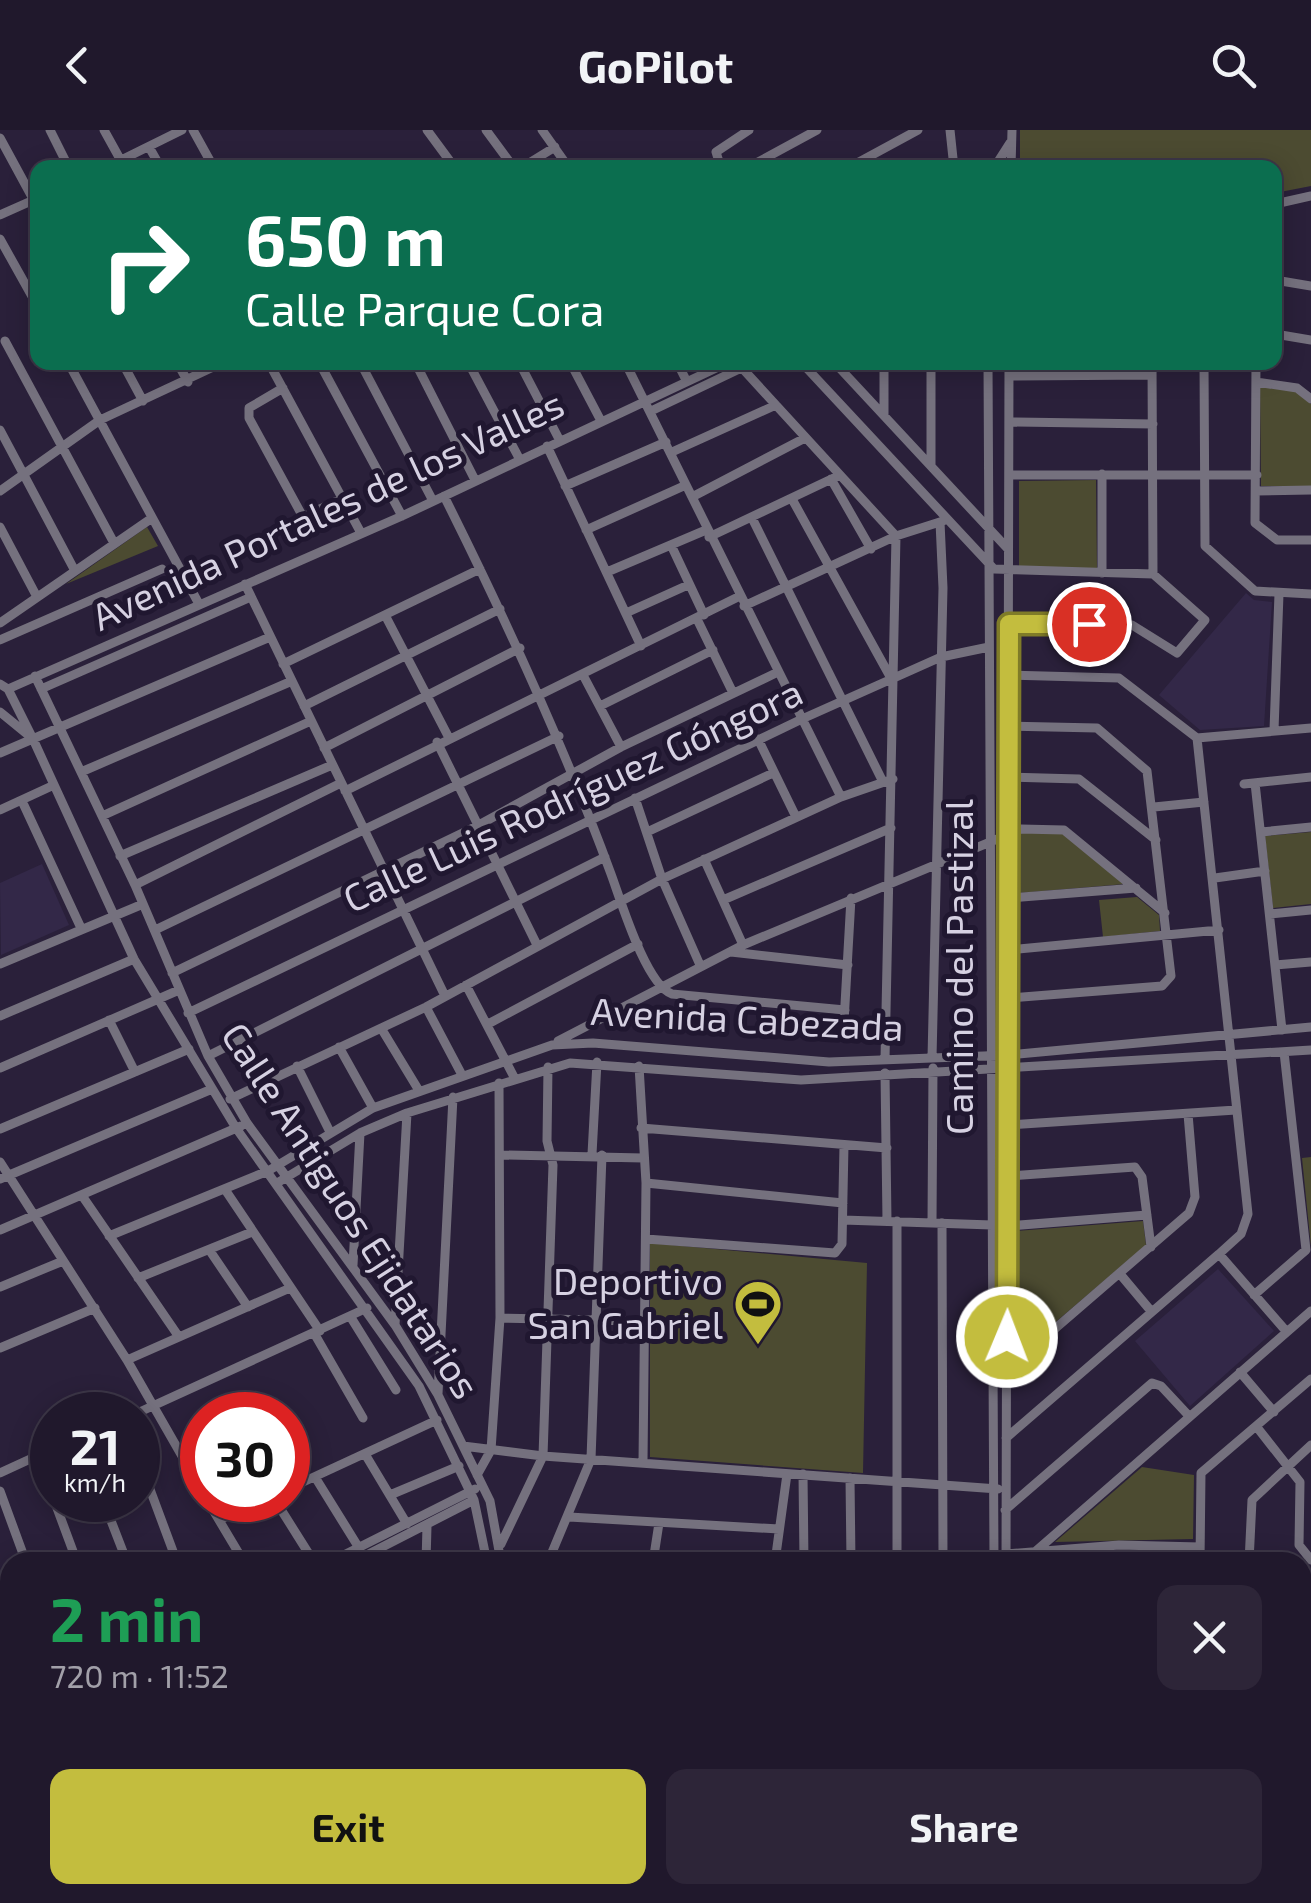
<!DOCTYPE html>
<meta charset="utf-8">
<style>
body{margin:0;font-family:"Exo 2",sans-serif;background:#2d2538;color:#f1f3f6;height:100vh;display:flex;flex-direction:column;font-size:38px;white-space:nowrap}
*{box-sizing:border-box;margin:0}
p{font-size:32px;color:#a2a0a9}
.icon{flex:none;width:55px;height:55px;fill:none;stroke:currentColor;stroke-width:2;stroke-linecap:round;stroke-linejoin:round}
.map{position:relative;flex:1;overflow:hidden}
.drawer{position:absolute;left:0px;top:1422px;width:1312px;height:352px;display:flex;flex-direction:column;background:#20182c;border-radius:30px 30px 0 0;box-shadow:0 5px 25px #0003,0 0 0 2px #3d3748}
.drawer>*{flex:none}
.top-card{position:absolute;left:30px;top:30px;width:1252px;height:210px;border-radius:20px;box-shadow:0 5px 25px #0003,0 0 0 2px #3d3748;background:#0b6e4f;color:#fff;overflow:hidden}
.speed{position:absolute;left:30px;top:1262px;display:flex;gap:20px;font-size:50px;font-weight:700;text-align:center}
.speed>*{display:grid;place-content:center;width:130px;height:130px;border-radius:50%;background:#20182c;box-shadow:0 5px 25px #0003,0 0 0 2px #3d3748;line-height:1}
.speed small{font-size:25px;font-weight:400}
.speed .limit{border:15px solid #d22;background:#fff;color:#111}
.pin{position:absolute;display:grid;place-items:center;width:85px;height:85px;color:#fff;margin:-42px;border:5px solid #fff;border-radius:50%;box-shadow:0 2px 10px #0007}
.me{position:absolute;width:110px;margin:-55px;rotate:1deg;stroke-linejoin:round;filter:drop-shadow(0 0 8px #0008)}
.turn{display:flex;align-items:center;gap:35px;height:210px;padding:0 50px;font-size:45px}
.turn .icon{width:130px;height:130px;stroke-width:2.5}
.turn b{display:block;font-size:70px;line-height:85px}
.round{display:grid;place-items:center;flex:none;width:105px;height:105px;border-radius:20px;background:#2d2538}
.headline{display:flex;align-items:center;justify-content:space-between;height:170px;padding:0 50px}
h1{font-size:60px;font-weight:700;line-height:75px;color:#1e9e55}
.action{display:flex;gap:20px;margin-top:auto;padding:20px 50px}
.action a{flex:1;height:115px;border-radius:20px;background:#c3bd3e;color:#111;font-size:40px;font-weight:700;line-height:115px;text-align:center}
.action a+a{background:#2d2538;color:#f1f3f6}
header{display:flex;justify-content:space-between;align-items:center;height:130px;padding:0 50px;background:#20182c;font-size:45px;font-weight:700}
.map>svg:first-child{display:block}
.built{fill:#332848}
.green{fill:#4c4b31}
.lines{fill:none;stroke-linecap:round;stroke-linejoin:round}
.minor{stroke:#75717e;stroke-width:9}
.route-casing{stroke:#7f7b28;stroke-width:25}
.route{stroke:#c3bd3e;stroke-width:18}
.labels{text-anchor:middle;stroke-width:10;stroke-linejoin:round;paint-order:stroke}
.street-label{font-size:38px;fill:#d6d1e2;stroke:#201730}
.poi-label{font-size:38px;fill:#d6d1e2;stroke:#201730;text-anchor:end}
</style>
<header><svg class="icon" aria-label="back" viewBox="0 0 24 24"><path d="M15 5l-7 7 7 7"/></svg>GoPilot<svg class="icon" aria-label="search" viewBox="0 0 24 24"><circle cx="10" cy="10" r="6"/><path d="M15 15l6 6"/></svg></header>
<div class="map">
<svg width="1311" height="1773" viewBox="0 0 1311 1773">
<rect width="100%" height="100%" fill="#2a203a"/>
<path class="built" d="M1246,463l8,7 18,2 -8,124 -64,4 -41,-35z
M42,734l27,61 -68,30 -1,-72z
M1218,1139l56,62 -84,75 -55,-65z"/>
<path class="green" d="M1020,0h291v56l-36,7v-25l-255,-1z
M1260,257l36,4 15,13v82h-50z
M1096,350l1,88 -78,1v-88z
M147,397l11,19 -92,38z
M1062,701l63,53 -106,9v-61z
M1311,702v72l-38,4 -8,-72z
M1137,767l22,18 1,16 -57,6 -4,-37z
M1311,1027v90l-9,-89z
M1143,1091l3,24 -129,110 -1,-124z
M650,1113l217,20 -4,210 -213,-16z
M1142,1337l52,8 -1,64 -138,3z
M80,1765h211l4,8h-221z
M326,1765h149v8h-167z"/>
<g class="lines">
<path class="minor" d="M50,0l19,38
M104,0l21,38
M193,0l21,38
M427,0l28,38
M486,0l28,38
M542,0l27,38
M950,0l4,38
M0,8l38,70
M149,17l12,21
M105,38l77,-38
M521,38l34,-21
M721,38l-5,-16 33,-22
M747,38l70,-38
M848,38l70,-38
M994,38l16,-25
M1011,38l1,-38
M1275,74l36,-8
M0,85l38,-17
M0,109l38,68
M1275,150l36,6
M1275,204l36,6
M5,211l109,202
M68,232l131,242
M122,232l21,39
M177,232l11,20
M319,232l83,154
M360,232l73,139
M415,232l60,118
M468,232l51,96
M519,232l40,77
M570,232l30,57
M625,232l216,435
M677,232l9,18
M801,232l193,207 159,5 52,46 -28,33 -45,-28 -123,-1
M834,232l174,187
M884,232v53
M988,232l6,1200
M1152,232l1,212
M1204,232l1,184 50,45 56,3
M1256,232l-1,161 22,17h34
M269,233l92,170
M742,238l154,168 -11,523
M1009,246l143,-1
M1256,252l41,6 14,11
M283,258l-34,20v10l54,99 38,-18
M651,281l103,-49
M1009,292l144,2
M0,300l75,141
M547,316l94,200
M672,322l104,-47
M931,334v-102
M1009,345h248
M831,349l40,70
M565,356l101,-44
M0,361l100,-71 124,-58
M1256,361l55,-1
M444,366c62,124 119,247 167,378 10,27 35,111 61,120l173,16
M692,367l113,-59
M792,369l100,181
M752,388l130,262
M0,397l37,70
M586,400l100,-45
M709,407l131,-62
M671,415l33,70
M607,442l99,-42
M1102,443v-99
M245,454l200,412
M744,476l152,-70 47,-15
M626,483l62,-28
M385,485l63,121
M697,489l36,74
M0,493l152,-105
M0,510l162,-71
M283,534l197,-95
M583,545l38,72
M35,546l100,209 73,171 39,67 148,202 43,70 52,106 11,61
M0,554l8,5 25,50 101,220 102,169 183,258 55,114 13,62
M8,559l394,-173 327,-154
M41,559l210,-92
M304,576l196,-97
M600,576l113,-56
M0,582l27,22
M1274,600l5,-136
M1197,608l114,-10
M758,609l38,78
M437,612l100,203
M324,618l196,-100
M0,623l270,-116
M81,642l211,-91
M1009,647l70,2 77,61
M1255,653l27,247
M1244,654l67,-7
M345,661l393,-194
M635,668l27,81 38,86
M22,671l59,127
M1154,677l50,-5
M0,680l54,-25
M102,686l209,-95
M647,702l126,-59
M1261,702l50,-5
M120,726l212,-91
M704,729l39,86
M1215,748l50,-7
M135,755l206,-102
M1009,768l127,-10
M723,770l168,-72
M1270,784l41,-4
M155,800l404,-194
M1009,820l210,-20
M731,822l117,13
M0,834l143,-60
M1275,835l36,-3
M172,843l305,-147 144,-79 157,-75
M466,855l48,92
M1009,868l153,-12 9,-10 -24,-205 -50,-43 -88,-2
M426,877l36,68
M188,883l614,-294 139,-62 48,-10
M0,886l134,-57
M109,890l26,52
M844,892l7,-124
M488,894l150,-80
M381,898l37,61
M558,911l185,-96 278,-116 43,1 101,83
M339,917l34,61
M208,926l397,-199
M932,928l11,-470 -3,-66
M297,936l33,66
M639,936l7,117 -3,279
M0,938l179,-78
M885,943l2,148
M230,969l196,-92 236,-128 179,-82 52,-18
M1007,995l229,-15
M641,998l246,20
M0,999l189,-80
M592,1024l5,-92
M503,1025l140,3
M0,1032l127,198 75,131
M1008,1046l127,-9 7,10 9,70
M0,1049l212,-90
M277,1053l83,-50 47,-20 163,-50 231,17 510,-30
M646,1053l197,20
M226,1061l94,140
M83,1067l96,140
M843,1090l149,5
M932,1093l1,-155
M942,1093l1,339
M1008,1096l139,-11
M0,1100l241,-104
M109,1106l159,-65 105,-63 179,-63 41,-2 236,19 180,-7 302,-28
M646,1109l189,14 7,-9 2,-99
M210,1121l38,56
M1219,1124l67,77
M353,1135l7,-132
M1120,1144l31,37
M138,1148l114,-46
M0,1157l63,-26
M1254,1165l52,-45 -22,-198
M350,1186l46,74
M500,1188l146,3
M395,1195l12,-212
M314,1203l49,85
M0,1218l95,-40
M127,1230l163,-72
M1006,1241l183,-158 6,-16 -7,-83
M1240,1242l34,40
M438,1264l15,-297
M133,1285l234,-107
M1256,1296l44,56 -1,63 12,15
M1006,1308l213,-184 22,-20 7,-20 -51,-476 -78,-60 -109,-3
M463,1316l80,10 455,33
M365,1324l42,70
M38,1326l14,39
M138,1327l39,105
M0,1343l52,-24
M803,1344l1,88
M477,1345l14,-25 9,-132 -1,-235
M315,1347l44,71
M850,1348l1,84
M288,1359l149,-69
M0,1361l26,71
M390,1365l69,-29
M54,1370l23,62
M103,1370l24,62
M207,1370l37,62
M275,1370l39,62
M1005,1380l147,-127 9,3 28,30
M569,1387l210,12
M219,1390l45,-20
M501,1414l42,-88 10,-291 -6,-24 1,-74
M1036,1421l275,-240
M1006,1424l113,-9 81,2
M330,1432l145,-73
M353,1432l121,-62
M426,1432l1,-36
M548,1432l43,-103 11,-304
M653,1432l6,-39
M775,1432l12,-88
M897,1432v-341
M1006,1432l3,-1200
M1200,1432l1,-89 110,-94
M1249,1432l3,-62 59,-55
M1302,1479l9,1
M0,1491l10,27
M1302,1536l9,1
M1302,1555l9,2
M0,1566l10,-4
M0,1579l10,-4
M1302,1613l9,2
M6,1641l4,27
M1302,1725l9,-2
M507,1765l95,8
M1165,1765l4,8
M1217,1765l3,8
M1085,1767l42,-2
M16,1773v-8
M483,1773l1,-8
M497,1773l1,-8
M632,1773l1,-8
M687,1773l1,-8
M731,1773l1,-8
M956,1773l1,-8
M1007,1773v-8"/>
</g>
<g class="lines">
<g class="route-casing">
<path id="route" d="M1007,1207l2,-713h80"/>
</g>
<use href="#route" class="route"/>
</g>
<defs>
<g id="stadium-pin" transform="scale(2.5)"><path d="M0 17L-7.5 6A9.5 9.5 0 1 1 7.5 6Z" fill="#c3bd3e" stroke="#201730"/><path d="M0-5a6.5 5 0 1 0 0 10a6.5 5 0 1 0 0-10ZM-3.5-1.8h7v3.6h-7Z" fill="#111"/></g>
</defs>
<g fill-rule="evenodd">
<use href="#stadium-pin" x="758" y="1174"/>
</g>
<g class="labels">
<g class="street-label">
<text transform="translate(328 381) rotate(-25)" y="13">Avenida Portales de los Valles</text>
<text transform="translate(573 666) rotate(-25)" y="13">Calle Luis Rodríguez Góngora</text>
<text transform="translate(960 837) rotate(-90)" y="13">Camino del Pastizal</text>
<text transform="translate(747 890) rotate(3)" y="13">Avenida Cabezada</text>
<text transform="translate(350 1081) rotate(57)" y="13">Calle Antiguos Ejidatarios</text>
</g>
<g class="poi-label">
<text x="723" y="1165">Deportivo<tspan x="723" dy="44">San Gabriel</tspan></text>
</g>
</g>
</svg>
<div class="speed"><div>21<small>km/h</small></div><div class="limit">30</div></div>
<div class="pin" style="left:1089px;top:494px;background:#d93025"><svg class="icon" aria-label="arrive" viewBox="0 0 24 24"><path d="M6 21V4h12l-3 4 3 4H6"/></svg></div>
<svg class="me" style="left:1007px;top:1207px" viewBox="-20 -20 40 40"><circle r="17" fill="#c3bd3e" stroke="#fff" stroke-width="3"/><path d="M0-11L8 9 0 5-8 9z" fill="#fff"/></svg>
<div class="top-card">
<div class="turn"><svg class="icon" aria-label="right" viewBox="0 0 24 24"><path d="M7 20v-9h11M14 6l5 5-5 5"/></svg><div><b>650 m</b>Calle Parque Cora</div></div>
</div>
<section class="drawer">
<div class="headline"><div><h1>2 min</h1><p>720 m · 11:52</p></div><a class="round"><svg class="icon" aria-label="close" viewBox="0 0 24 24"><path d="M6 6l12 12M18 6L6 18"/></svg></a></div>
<div class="action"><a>Exit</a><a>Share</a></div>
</section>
</div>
